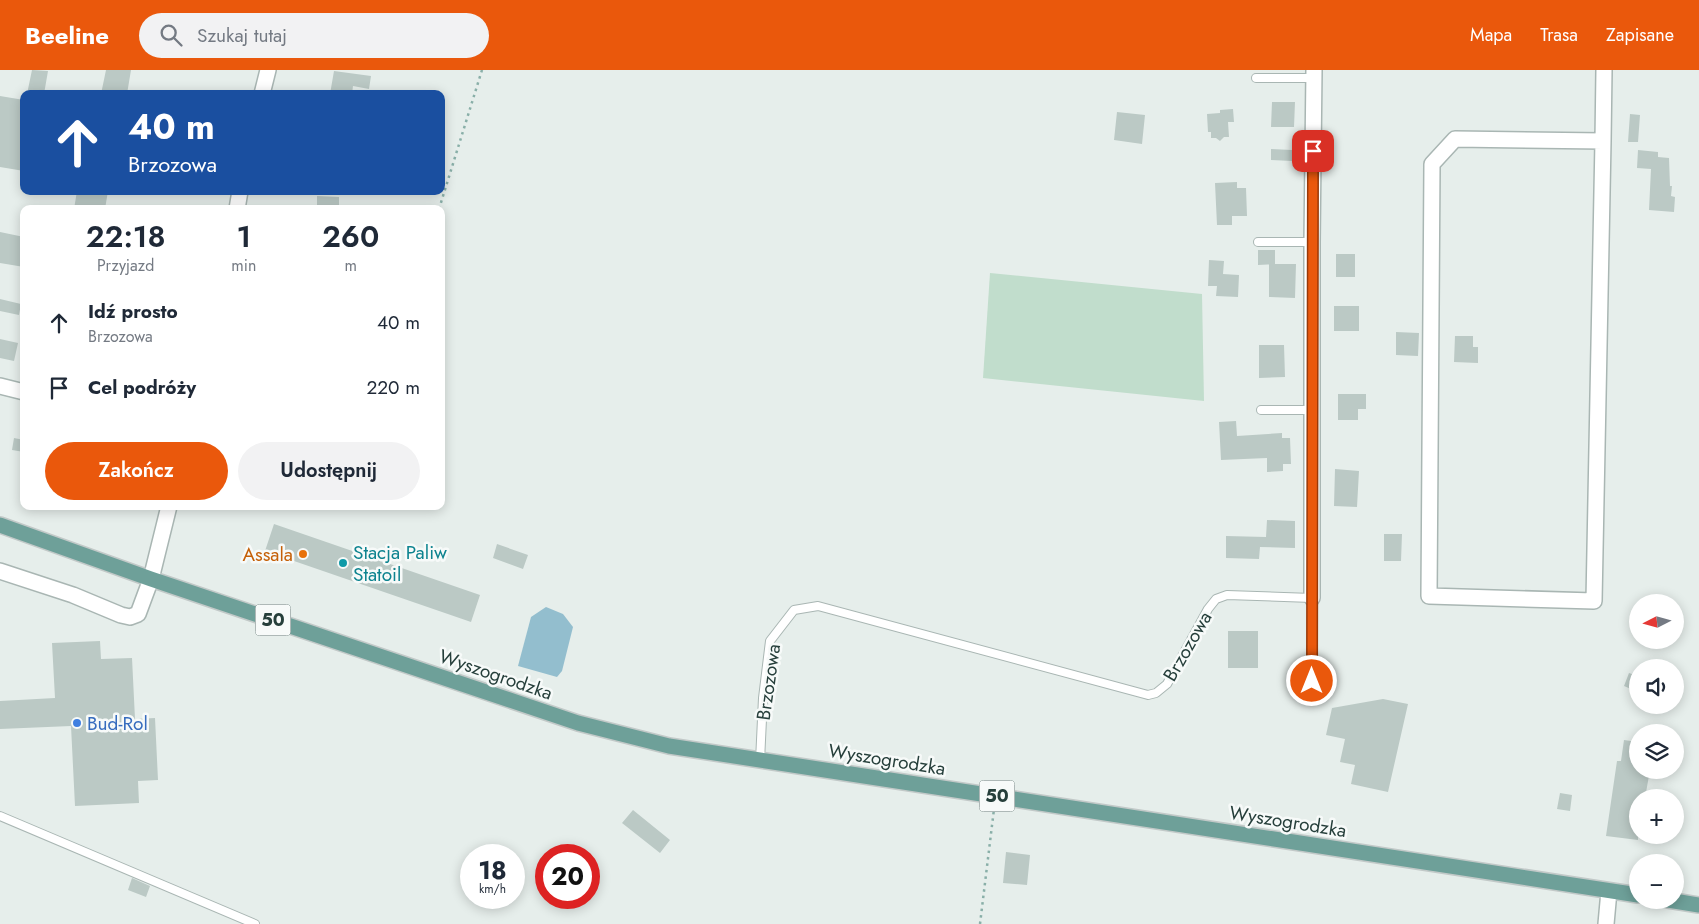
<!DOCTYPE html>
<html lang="pl">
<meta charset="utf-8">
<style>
body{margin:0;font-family:Jost,sans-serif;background:#f2f2f3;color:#1f2937;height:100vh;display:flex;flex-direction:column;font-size:19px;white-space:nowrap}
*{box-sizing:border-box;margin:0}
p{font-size:16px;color:#747a83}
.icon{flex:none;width:28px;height:28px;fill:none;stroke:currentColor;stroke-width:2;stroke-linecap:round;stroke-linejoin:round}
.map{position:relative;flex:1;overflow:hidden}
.sheet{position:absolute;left:20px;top:135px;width:425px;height:305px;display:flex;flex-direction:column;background:#fff;border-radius:10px;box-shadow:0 2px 12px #0003}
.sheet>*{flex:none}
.hud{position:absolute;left:20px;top:20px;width:425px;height:105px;border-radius:10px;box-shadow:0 2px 12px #0003;background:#1a4fa0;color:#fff;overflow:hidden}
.needle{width:32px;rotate:264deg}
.fabs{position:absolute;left:1629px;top:524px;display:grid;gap:10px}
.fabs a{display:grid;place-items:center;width:55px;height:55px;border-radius:50%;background:#fff;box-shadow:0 2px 12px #0003;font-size:25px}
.speed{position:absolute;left:460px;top:774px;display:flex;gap:10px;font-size:25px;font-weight:700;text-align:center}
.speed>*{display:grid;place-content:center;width:65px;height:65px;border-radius:50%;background:#fff;box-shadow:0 2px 12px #0003;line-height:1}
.speed small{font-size:12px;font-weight:400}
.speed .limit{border:8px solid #d22;background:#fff;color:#111}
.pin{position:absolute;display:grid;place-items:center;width:42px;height:42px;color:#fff;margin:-21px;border-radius:10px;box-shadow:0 2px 8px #0006}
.me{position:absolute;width:55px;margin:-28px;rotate:0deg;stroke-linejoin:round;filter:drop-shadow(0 0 4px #0008)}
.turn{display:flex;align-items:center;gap:18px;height:105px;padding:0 25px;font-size:22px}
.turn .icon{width:65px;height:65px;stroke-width:2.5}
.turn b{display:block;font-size:35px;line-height:42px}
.eta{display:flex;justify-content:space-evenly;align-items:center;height:85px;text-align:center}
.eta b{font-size:30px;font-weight:600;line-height:35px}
.button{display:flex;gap:10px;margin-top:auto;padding:10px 25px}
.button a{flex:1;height:58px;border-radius:30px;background:#ea580c;color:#fff;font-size:20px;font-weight:600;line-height:58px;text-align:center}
.button a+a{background:#f2f2f3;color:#1f2937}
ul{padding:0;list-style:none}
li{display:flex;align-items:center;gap:15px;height:65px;padding:0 25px}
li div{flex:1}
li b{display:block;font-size:19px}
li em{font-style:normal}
header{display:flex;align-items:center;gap:30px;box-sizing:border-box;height:70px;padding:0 25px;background:#ea580c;color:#fff}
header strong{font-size:24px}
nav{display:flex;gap:28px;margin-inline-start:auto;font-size:18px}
.search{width:350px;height:45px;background:#f2f2f3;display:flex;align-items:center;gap:12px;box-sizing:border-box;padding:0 18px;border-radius:28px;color:#747a83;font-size:19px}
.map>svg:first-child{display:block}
.green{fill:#c1ddcc}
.water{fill:#93bece}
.building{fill:#bbc9c5}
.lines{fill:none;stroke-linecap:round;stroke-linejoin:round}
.lane-casing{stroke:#a9b6b3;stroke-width:10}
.street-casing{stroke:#a9b6b3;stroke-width:18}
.primary-casing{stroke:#c2c9c8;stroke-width:18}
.path{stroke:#89afa8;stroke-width:2.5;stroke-dasharray:2.5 4;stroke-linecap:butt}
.lane{stroke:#fff;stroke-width:8}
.street{stroke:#fff;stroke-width:15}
.primary{stroke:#6ea099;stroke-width:15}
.route-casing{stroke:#983908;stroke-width:12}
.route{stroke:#ea580c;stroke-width:9}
.food-dot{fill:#e8710a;stroke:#f7faf9;stroke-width:2}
.culture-dot{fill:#0f9aa8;stroke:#f7faf9;stroke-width:2}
.shop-dot{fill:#3f7fe0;stroke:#f7faf9;stroke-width:2}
.labels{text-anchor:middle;stroke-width:5;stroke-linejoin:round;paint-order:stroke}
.shield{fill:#f7faf9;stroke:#657774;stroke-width:1}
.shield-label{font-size:18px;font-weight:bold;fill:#263f3b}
.culture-label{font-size:19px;fill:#0d838f;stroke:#f7faf9;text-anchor:start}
.food-label{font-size:19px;fill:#c56008;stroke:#f7faf9;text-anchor:end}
.street-label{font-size:19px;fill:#263f3b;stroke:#f7faf9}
.shop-label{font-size:19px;fill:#366cbe;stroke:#f7faf9;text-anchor:start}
</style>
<header>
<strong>Beeline</strong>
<div class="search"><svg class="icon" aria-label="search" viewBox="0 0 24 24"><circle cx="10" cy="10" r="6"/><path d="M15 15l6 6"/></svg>Szukaj tutaj</div>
<nav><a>Mapa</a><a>Trasa</a><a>Zapisane</a></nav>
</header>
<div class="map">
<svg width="1699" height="854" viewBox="0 0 1699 854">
<rect width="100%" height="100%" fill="#e6eeeb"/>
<path class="green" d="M990,203l212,21 2,107 -221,-23z"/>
<path class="water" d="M546,537l17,7 10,13 -11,44 -5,6 -39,-11 13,-49z"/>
<path class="building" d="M32,0l16,1 -4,23h-17z
M106,0h25l-4,24h-26z
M334,1l37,5 -2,13 -16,-3 -1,8h-22z
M0,26l24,4v71l-24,-4z
M1272,32h23l-1,25h-23z
M1233,39l1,13h-6l1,15h-5l-4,4 -4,-3h-5v-6h-3l-1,-18 13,-1v-3z
M1117,42l28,3 -3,29 -28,-4z
M1630,44l10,1 -2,27h-10z
M1271,79l21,1v11l-21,-1z
M1638,80l20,2v5l11,1 1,28h2l-1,10 4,1 -1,15 -25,-2 2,-41 -14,-1z
M1237,112v6h9l1,28h-15v9h-15l-2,-42z
M77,121h31l-3,18h-31z
M317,126l22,1v12h-22z
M0,162l24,5v30l-24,-4z
M1258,180h17v14l-17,1z
M1336,184h19v23h-19z
M1209,190l15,1 -1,13 16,1 -1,22 -22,-1 1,-10h-9z
M1269,194h27l-1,34 -26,-1z
M0,229l21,5 -2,11 -19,-4z
M1334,236h25v25h-25z
M1396,262l23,1 -1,23 -22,-1z
M1455,266h18v11h5v16l-24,-1z
M0,269l18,4 -4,18 -14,-3z
M1259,275h25l1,32 -26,1z
M1338,324h28v15h-8v11h-20z
M1236,351l1,15 45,-3v5h8l1,26h-8v7l-16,1v-14l-46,2 -2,-38z
M14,368l10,2v12l-12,-2z
M1335,399l24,2 -2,36 -23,-1z
M1267,450l28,1v27l-35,-1 -1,12 -33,-1v-22l40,1z
M274,454l206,71 -9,27 -206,-71z
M1384,464h18l-1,27h-17z
M497,474l31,11 -5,14 -30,-11z
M1228,561h30v37h-30z
M100,571l1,18 31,-1 3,61 20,-1 3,62 -20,1 1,22 -64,3 -4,-80 -71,3v-28l55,-3 -3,-55z
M1629,603l9,3v16l-14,-6z
M1383,629l25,5 -20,88 -37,-8 4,-19 -15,-3 5,-23 -19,-4 6,-27z
M1624,670l14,2v28h12l-5,28h-7v42l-32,-4 11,-75h4z
M1560,723l12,2 -2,16 -13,-2z
M633,740l37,30 -10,13 -38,-30z
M1006,782l24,3 -3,30 -24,-2z
M132,808l18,8 -4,11 -18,-7z"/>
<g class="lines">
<g class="lane-casing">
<path id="lane" d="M1256,8h58
M1258,172h54
M1261,340h51
M760,691l3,-63 7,-57 24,-31 24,-4 330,89 8,-2 11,-9 41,-75 8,-10 11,-4 85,3v83
M0,746l255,108"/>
</g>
<g class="street-casing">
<path id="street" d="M262,24l6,-24
M1603,71l-148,-2 -23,25 -3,432 165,5 9,-460 1,-71
M237,139l3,-18
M0,316l24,6
M0,501l73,24 48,20 9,2 8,-3 13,-35 18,-73
M1312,528v-356l2,-172
M1606,854l3,-33"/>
</g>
<g class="primary-casing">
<path id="primary" d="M0,455l151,54 427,144 91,23 969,149
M1668,830l31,5"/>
</g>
<path class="path" d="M439,139l43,-139
M980,854l14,-115"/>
<use href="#lane" class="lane"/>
<use href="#street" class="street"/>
<use href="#primary" class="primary"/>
</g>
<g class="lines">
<g class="route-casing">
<path id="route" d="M1312,611l1,-530"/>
</g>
<use href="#route" class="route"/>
</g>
<circle class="food-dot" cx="303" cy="484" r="5"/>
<circle class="culture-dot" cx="343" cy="493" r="5"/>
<circle class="shop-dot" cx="77" cy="653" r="5"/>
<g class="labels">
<g class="shield">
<rect x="255.5" y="534.5" width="35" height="31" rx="4"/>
<rect x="979.5" y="710.5" width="35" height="31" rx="4"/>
</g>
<g class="shield-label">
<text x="273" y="556">50</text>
<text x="997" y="732">50</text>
</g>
<g class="culture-label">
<text x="353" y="489">Stacja Paliw<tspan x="353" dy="22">Statoil</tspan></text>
</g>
<g class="food-label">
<text x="293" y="491">Assala</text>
</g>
<g class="street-label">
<text transform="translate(1187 576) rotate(-60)" y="7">Brzozowa</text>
<text transform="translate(496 604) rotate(19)" y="7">Wyszogrodzka</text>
<text transform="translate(768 612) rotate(-82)" y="7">Brzozowa</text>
<text transform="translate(887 689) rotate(9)" y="7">Wyszogrodzka</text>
<text transform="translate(1288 751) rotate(9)" y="7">Wyszogrodzka</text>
</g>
<g class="shop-label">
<text x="87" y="660">Bud-Rol</text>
</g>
</g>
</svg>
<div class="fabs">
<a><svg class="needle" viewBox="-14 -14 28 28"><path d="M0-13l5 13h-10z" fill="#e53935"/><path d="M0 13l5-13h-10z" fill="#747a83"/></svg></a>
<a><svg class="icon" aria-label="sound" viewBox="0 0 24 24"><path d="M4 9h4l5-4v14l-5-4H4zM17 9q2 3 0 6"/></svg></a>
<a><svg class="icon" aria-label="layers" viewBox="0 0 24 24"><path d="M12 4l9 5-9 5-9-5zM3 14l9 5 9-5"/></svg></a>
<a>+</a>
<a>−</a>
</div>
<div class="speed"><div>18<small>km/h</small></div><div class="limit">20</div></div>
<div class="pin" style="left:1313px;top:81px;background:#d93025"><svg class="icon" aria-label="arrive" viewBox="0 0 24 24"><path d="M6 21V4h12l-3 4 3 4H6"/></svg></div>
<svg class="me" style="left:1312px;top:611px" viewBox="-20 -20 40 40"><circle r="17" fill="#ea580c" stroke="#fff" stroke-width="3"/><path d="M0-11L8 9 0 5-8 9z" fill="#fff"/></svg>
<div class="hud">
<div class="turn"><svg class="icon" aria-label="ahead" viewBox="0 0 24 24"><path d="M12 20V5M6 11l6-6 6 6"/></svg><div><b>40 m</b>Brzozowa</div></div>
</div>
<section class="sheet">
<div class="eta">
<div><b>22:18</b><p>Przyjazd</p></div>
<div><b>1</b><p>min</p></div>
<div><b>260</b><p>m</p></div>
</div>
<ul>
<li><svg class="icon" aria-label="ahead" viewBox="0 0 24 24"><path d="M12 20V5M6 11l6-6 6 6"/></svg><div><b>Idź prosto</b><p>Brzozowa</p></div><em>40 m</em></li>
<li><svg class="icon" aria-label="arrive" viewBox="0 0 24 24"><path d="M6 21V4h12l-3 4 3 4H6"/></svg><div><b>Cel podróży</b></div><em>220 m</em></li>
</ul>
<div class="button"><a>Zakończ</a><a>Udostępnij</a></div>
</section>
</div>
